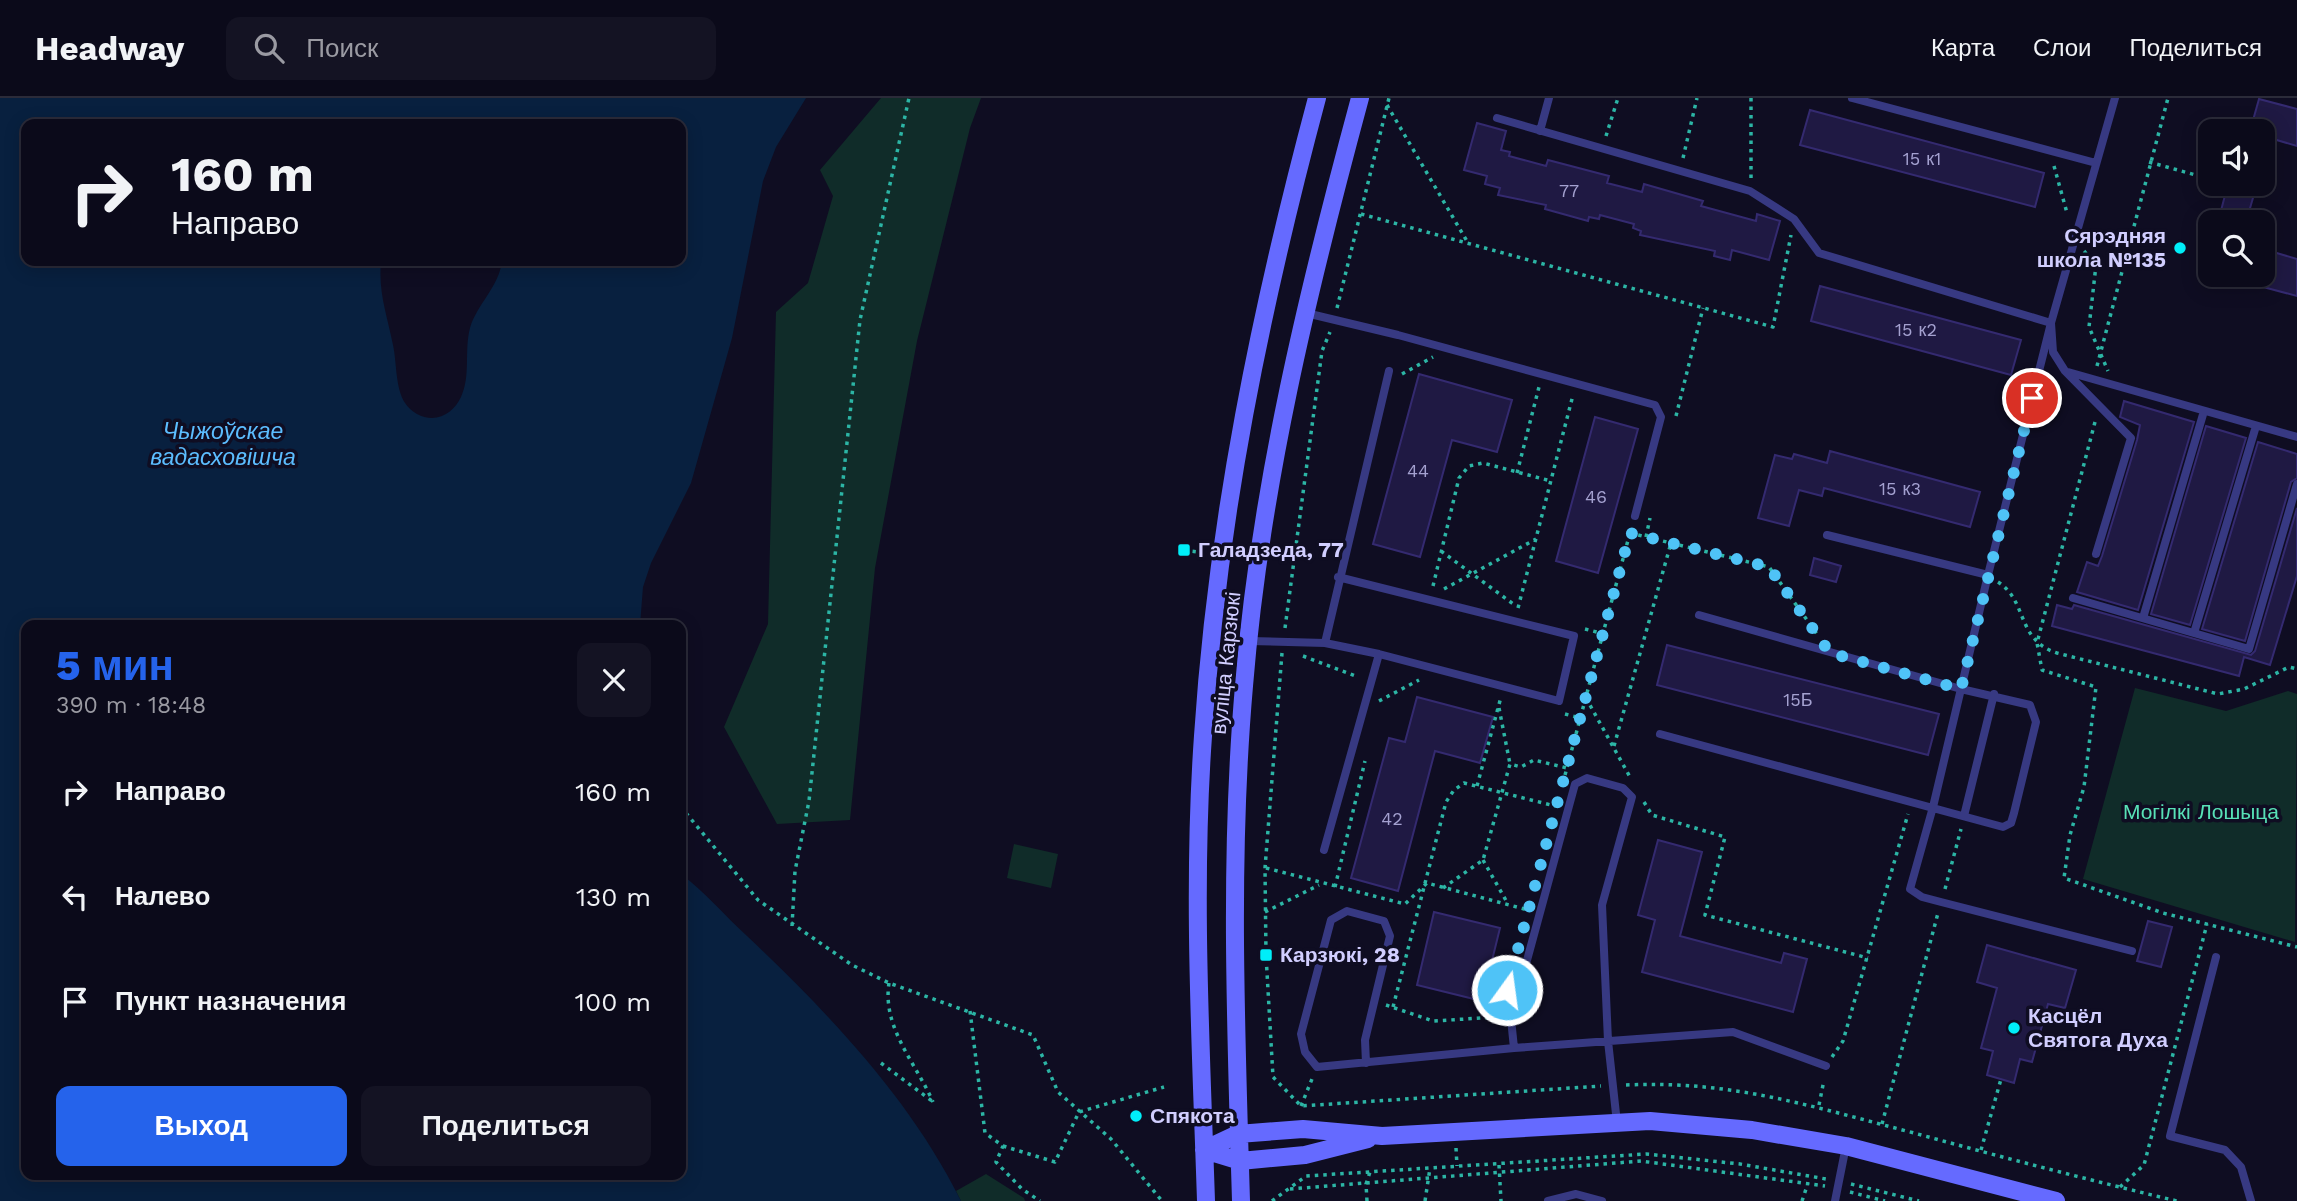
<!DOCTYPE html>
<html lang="ru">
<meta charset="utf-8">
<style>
body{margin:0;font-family:"Work Sans",sans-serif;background:#141323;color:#f1f3f6;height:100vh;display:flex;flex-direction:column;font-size:26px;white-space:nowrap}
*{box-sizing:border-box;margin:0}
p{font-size:23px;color:#9a9aa2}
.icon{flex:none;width:38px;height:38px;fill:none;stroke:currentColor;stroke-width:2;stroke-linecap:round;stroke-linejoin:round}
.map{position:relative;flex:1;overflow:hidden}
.details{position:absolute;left:21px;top:522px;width:665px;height:560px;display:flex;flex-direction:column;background:#0b0a1a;border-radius:14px;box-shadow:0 4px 18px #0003,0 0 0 2px #2b2b39}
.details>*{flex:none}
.top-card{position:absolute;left:21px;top:21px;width:665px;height:147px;border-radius:14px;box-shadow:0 4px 18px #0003,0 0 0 2px #2b2b39;background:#0b0a1a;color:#f1f3f6;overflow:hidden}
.buttons{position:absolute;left:2198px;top:21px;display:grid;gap:14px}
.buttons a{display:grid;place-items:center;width:77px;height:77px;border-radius:14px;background:#0b0a1a;box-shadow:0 4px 18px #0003,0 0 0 2px #2b2b39;font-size:35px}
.pin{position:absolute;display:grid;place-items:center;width:60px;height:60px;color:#fff;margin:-30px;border:4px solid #fff;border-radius:50%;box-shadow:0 2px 7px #0007}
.me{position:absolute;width:77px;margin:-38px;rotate:14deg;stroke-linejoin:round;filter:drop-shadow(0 0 5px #0008)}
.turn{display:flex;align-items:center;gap:24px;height:147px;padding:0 35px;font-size:32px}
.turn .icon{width:91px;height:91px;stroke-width:2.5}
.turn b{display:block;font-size:49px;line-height:60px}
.round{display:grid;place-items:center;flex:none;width:74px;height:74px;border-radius:14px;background:#141323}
.summary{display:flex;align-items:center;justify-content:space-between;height:119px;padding:0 35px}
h1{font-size:42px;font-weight:800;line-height:52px;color:#2563eb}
.cta{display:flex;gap:14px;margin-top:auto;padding:14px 35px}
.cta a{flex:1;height:80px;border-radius:14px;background:#2563eb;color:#fff;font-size:28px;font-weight:800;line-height:80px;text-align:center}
.cta a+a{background:#141323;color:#f1f3f6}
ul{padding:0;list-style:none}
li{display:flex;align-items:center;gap:21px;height:105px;padding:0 35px}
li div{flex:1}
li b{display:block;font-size:26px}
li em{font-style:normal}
header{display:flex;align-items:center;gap:42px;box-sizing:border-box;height:98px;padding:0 35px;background:#0b0a1a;border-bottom:2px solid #2b2b39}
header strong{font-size:33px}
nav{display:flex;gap:38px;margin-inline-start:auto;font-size:24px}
.search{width:490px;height:63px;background:#141323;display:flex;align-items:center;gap:18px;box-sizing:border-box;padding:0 24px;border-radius:14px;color:#9a9aa2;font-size:26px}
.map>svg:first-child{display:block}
.green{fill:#102c29}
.water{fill:#08203f;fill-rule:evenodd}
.building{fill:#1f1943;stroke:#342a70;stroke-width:2}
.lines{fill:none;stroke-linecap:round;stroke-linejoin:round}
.path{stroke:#2cb5a5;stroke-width:3.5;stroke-dasharray:3.5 5;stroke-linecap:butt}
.lane{stroke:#373982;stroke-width:8}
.secondary{stroke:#656aff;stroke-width:18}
.route{stroke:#4fc3f7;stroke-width:12;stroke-dasharray:0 21.6}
.poi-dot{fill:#00eef9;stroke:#0f0d22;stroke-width:2.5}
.labels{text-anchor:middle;stroke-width:7;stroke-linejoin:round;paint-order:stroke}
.number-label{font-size:18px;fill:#a4a1d0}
.poi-label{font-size:21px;font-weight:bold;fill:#d1ceff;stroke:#0f0d22;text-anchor:start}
.street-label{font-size:21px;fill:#d1ceff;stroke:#0f0d22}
.park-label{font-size:21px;fill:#58e1b7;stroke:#0f0d22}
.water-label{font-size:23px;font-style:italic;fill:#5cbdff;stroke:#0f0d22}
</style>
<header>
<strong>Headway</strong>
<div class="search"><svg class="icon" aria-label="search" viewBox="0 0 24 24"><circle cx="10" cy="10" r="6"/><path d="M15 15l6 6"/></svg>Поиск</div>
<nav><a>Карта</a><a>Слои</a><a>Поделиться</a></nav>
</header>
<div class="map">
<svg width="2297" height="1103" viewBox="0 0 2297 1103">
<rect width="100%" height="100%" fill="#0f0d22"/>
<path class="green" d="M881,0h100l-11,30 -53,213 -42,227 -25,252 -73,4 -53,-97 44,-103 8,-312 32,-29 25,-87 -13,-26z
M2135,590l91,23 62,-20 9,3 -2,248 -212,-63z
M1014,746l44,10 -7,34 -44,-10z
M986,1076l38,24 1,3h-64l-5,-10z"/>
<path class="water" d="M0,0h806l-30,49 -13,34 -31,157 -41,145 -40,80 -8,24 -3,38h-614v549h655v-300c24,18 44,42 66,62 82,78 163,162 214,265h-961zM26,26h655v137h-179c-3,26 -25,43 -32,67 -6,23 1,47 -9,69 -5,11 -16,21 -29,21 -10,0 -21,-6 -27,-15 -10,-16 -8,-40 -12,-58 -6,-30 -15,-53 -12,-84h-355z"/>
<path class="building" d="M2259,1l38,10v37l-34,-10v-5h-13z
M1810,12l234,63 -9,34 -235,-62z
M1477,25l29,8 -5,19 9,2 -1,4 37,10 2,-6 61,16 -2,7 35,9 2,-8 59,17 -2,5 55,15 1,-7 23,7 -11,39 -37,-10 -2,10 -16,-4 1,-5 -75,-16 1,-4 -8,-3 1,-4 -34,-9 -1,4 -10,-2 -1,4 -43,-12 1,-4 -48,-10 2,-7 -15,-4 2,-8 -23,-6z
M2228,86h29l-11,38h-28z
M2263,151l34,10v37l-34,-9z
M1820,188l201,54 -10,35 -200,-54z
M1419,276l93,26 -15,52 -45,-12 -32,117 -47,-13z
M2124,303l70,21 -56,188 -61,-18 10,-30 11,4 4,-10 35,-116 3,-15 -20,-8z
M1595,319l43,12 -40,144 -42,-12z
M2206,328l40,12 -56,187 -39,-11z
M2258,344l39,12v24l-6,4 -46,159 -43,-12z
M1830,353l150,41 -10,35 -146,-39 -2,8 -23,-6 -10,36 -31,-8 17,-63 17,4 2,-5 33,9z
M2297,410v68l-27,89 -26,-8 -5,19 -187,-50 5,-21 15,4 2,-4 177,50 4,-4z
M1814,460l27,8 -5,16 -26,-7z
M1667,547l272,69 -11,41 -271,-70z
M1417,599l76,20 -13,46 -45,-12 -37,140 -47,-13 38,-140 16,4z
M1658,742l44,12 -22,84 101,27 3,-10 23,6 -14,53 -151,-40 13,-52 -17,-5z
M1434,814l66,16 -18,73 -65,-16z
M2148,823l24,6 -11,40 -24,-6z
M1987,847l89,25 -11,38 -17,-4 -16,58 -12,-3 -6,24 -27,-8 6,-24 -12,-3 16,-60 -20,-6z"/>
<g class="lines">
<path class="path" d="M1387,7l81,138
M1606,38l12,-38
M1683,60l14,-60
M2149,64l61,17
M2054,68l13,47
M1751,80v-80
M2226,86h2
M1361,116l412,113 18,-92
M2084,153l12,14 -7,62 19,44
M1337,210l52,-210
M2097,268l71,-268
M1402,276l31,-17
M1676,318l27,-108
M2095,324l-58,221 5,27 54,17 -12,100 -14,48 -6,43 99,35 134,34
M1517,375l22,-86
M1630,435l139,34 48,67
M1646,439l4,-19
M1184,452l20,3
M1441,453l75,55
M1998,484c30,19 18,58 59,71l161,41 26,-5 45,-22 8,2
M1433,488l26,-108 10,-12 14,-3 68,18
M1444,491l92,-50
M1518,510l55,-213
M1285,530l37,-277 8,-19
M1585,531l19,5
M1282,555l-17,215 1,87 7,122 28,29 300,-20
M1303,558l55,21
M1586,600l44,79
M1379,603l40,-21
M1499,610l11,56
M1565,616l15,4
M1614,648l57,-203
M1565,677l66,-246
M1477,688l24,-89
M1644,704l8,13 73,22 -20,78 163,43
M686,715l72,87 94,65 37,18 144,52 25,57 53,47 51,62
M1483,762l25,44
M1266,770l139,36 22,-21 101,27
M1335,789l30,-126
M1443,790l40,-28 27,-96 11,3 13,-7 33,8
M1945,791l16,-60
M1265,814l54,-27
M792,828l3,-55 14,-70 51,-481 49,-222
M889,885c-7,45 27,80 44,119
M1386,907l47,16 65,-4
M1393,909l53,-205 8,-12 10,-7 91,23
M970,913l15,122 18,13 -7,16 26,27 18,12
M1832,959l11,-16 65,-227
M881,965l51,38
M1626,987c106,-5 188,22 288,48 87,24 175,47 263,68
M1819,1007l5,-25
M1301,1008l11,-27
M1882,1026l56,-211
M1003,1048l52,16 24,-50 85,-25
M1456,1050l1,18
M1981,1052l20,-71
M1499,1067l2,36
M1851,1086l68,17
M2120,1089l24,-22 63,-241
M1290,1091l351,-28 184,25
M1850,1094l35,9
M1272,1103l34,-25 340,-22 94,10 86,15
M1367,1103l-1,-17 4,-12
M1425,1103l5,-33
M1802,1103l6,-18"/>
<path class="lane" d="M1852,0l244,65
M1497,20l253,73 44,28 25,34 232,70 2,29 12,19 66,67 -35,116
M1540,33l9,-33
M1306,215l92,22 257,70 6,12 -26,99
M2068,274l229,65
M1827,437l161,40 63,-252 64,-225
M1988,477l-55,232 -23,82 12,8 19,5 191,49
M1338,479l236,59 -15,65 -180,-47
M2073,500l176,51 48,-165
M2143,520l61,-207
M2194,535l62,-207
M1249,543l76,2 64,-272
M1660,636l343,93 8,-4 3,-10 22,-91 -6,-17 -69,-16 -262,-74
M1964,718l30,-122
M1324,752l55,-196 -54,-11
M2216,859l-46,179 55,14 16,17 10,34
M1514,950l-3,-29 64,-235 12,-6 36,10 9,9 -30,108 6,136 9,82
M1366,965l-1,-23 25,-104 -6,-15 -37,-10 -16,9 -30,114 4,18 12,15 197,-19 219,-16 93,34
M1548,1103l28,-7 26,7
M1835,1103l11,-55"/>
<path class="secondary" d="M1204,1052l34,-16 65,-5 79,7 268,-15 102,9 94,16 210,55
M1204,1052l36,11 65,-6 63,-16
M1206,1103c-5,-154 -14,-311 -3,-465 14,-216 58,-429 114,-638
M1241,1103c-5,-171 -12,-344 3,-515 16,-199 64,-396 116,-588"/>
</g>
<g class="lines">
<path class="route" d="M1507,892l123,-457 139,34 61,86 131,36 71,-291"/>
</g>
<g class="poi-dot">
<circle cx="2180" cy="150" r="7"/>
<rect x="1177" y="445" width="14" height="14" rx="3.5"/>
<rect x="1259" y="850" width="14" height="14" rx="3.5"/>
<circle cx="2014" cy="930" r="7"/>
<circle cx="1136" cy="1018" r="7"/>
</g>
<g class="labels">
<g class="number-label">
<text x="1922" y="67">15 к1</text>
<text x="1569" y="99">77</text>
<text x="1916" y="238">15 к2</text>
<text x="1418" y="379">44</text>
<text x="1900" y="397">15 к3</text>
<text x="1596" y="405">46</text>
<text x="1798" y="608">15Б</text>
<text x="1392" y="727">42</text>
</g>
<g class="poi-label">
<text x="2166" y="145" text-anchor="end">Сярэдняя<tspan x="2166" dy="24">школа №135</tspan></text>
<text x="1198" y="459">Галадзеда, 77</text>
<text x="1280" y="864">Карзюкі, 28</text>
<text x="2028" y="925">Касцёл<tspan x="2028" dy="24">Святога Духа</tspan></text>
<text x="1150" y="1025">Спякота</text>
</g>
<g class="street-label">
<text transform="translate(1226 565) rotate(-84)" y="7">вуліца Карзюкі</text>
</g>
<g class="park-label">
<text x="2201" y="721">Могілкі Лошыца</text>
</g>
<g class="water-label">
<text x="223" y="341">Чыжоўскае<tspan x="223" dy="26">вадасховішча</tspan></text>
</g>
</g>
</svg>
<div class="buttons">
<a><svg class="icon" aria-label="sound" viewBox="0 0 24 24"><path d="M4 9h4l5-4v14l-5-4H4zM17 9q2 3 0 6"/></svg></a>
<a><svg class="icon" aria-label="search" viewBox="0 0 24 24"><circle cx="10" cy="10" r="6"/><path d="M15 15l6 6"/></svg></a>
</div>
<div class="pin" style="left:2032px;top:300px;background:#d93025"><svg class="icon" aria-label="arrive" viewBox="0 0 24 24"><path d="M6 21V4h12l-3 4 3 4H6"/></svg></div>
<svg class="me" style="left:1507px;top:892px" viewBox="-20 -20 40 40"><circle r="17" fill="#4fc3f7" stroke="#fff" stroke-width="3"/><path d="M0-11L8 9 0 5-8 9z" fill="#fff"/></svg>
<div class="top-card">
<div class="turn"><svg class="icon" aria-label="right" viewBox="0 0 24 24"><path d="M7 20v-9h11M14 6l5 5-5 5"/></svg><div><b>160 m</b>Направо</div></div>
</div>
<section class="details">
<div class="summary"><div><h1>5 мин</h1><p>390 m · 18:48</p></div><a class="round"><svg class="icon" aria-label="close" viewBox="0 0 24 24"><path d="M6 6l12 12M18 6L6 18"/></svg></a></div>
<ul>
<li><svg class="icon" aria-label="right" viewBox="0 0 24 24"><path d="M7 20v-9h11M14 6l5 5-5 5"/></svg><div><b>Направо</b></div><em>160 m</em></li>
<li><svg class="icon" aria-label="left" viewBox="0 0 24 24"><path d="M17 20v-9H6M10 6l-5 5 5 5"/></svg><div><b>Налево</b></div><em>130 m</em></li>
<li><svg class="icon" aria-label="arrive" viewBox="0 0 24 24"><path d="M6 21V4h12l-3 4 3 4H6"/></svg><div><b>Пункт назначения</b></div><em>100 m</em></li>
</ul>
<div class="cta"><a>Выход</a><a>Поделиться</a></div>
</section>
</div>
